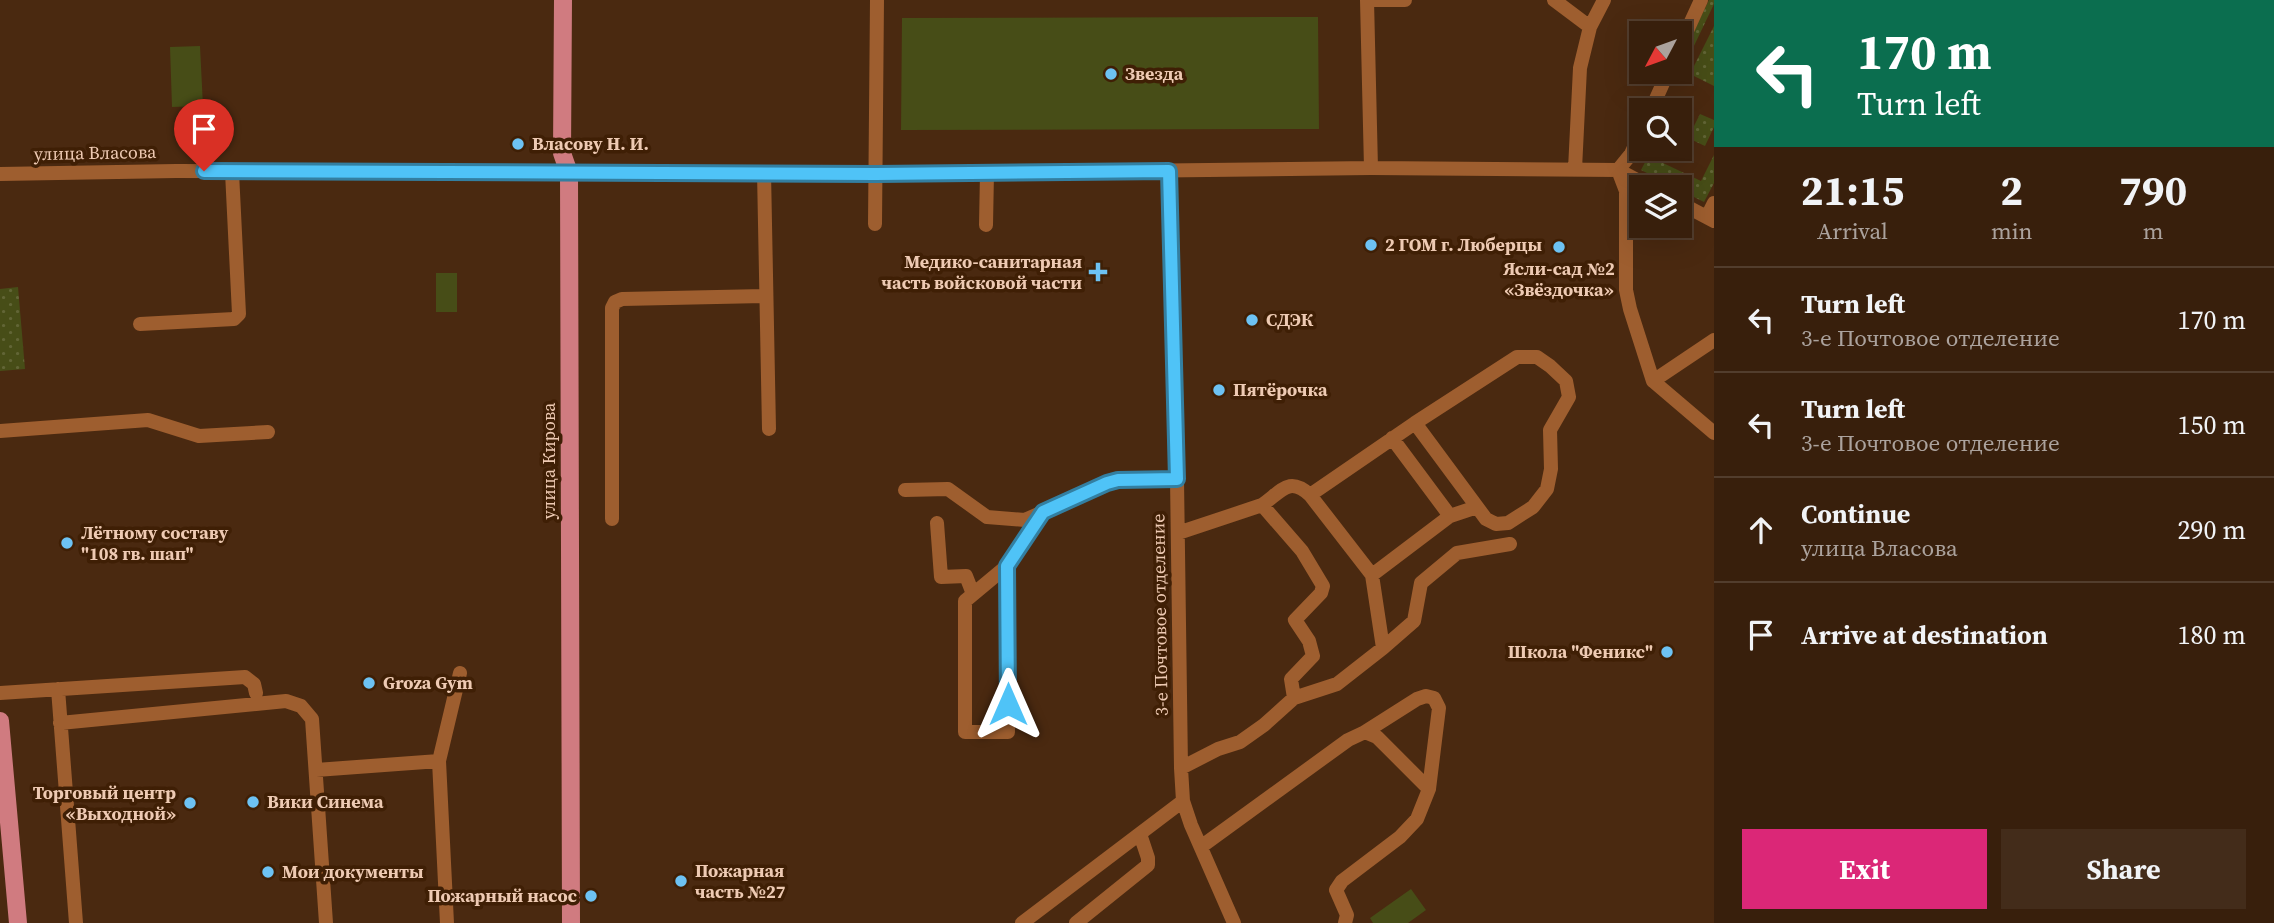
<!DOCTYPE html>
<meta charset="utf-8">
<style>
body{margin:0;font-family:"Source Serif 4",serif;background:#432c1a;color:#f1f3f6;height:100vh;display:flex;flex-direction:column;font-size:26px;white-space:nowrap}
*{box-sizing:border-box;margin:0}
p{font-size:23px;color:#aba29d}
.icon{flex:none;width:38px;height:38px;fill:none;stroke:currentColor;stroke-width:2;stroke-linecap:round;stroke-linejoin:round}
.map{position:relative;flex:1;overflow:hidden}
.sheet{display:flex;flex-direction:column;background:#381f0c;width:560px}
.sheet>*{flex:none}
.banner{background:#0b6e4f;color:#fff;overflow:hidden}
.needle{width:46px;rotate:229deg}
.tools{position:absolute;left:1629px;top:21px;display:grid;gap:14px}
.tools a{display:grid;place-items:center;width:63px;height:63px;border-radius:0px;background:#381f0c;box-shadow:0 7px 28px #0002,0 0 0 2px #523d2d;font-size:35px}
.pin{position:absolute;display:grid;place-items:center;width:60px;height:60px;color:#fff;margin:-72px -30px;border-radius:50% 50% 50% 0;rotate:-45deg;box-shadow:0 0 7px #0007}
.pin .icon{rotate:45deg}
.me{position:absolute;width:77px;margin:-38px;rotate:0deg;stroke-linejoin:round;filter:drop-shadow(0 0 5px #0008)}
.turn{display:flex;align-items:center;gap:24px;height:147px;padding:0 28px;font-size:32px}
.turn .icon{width:91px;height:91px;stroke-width:2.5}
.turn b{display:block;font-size:49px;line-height:60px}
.eta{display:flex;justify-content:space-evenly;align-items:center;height:119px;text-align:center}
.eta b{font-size:42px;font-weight:700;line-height:49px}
.action{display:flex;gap:14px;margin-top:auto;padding:14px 28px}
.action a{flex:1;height:80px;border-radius:0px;background:#db2777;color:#fff;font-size:28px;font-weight:700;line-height:80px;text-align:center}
.action a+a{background:#432c1a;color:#f1f3f6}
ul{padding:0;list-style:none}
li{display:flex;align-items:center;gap:21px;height:105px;padding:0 28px;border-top:2px solid #523d2d}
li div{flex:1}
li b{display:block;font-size:26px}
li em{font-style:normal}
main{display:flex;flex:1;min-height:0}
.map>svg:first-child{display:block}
.grass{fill:url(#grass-dots)}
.garden{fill:#474d17}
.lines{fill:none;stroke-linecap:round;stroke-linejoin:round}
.minor{stroke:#9e5e2f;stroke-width:14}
.major{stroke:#d07b80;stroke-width:18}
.route-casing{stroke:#337fa1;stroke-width:18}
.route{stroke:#4fc3f7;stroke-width:12}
.poi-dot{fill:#6dc2f3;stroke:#3f1f05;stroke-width:2.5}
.labels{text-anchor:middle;stroke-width:7;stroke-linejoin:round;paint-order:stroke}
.poi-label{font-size:18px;font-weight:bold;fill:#eecab3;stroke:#3f1f05;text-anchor:start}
.street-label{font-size:18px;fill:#eecab3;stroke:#3f1f05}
</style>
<main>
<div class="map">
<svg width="1714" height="923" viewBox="0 0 1714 923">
<defs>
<pattern id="grass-dots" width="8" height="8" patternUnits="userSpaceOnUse" patternTransform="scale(1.75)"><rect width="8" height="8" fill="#474d17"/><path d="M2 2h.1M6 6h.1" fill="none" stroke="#626536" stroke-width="1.8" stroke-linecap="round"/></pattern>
</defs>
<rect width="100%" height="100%" fill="#4a2910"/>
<path class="grass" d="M1709,0h5v4l-32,67 -2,-1v-10z
M1714,26v60l-24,-12z
M1700,114l14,6v7l-9,19 -17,-8z
M1652,149h18l-7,14 38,18 13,-26v28l-10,19 -24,-12v-3h-5l-34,-17z
M18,287l7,82 -25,2v-82z"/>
<path class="garden" d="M1318,17l1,112 -418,1 1,-112z
M200,46l3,60 -31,1 -2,-60z
M436,273h21v39h-21z
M1411,889l15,21 -18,13h-35l-3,-5z"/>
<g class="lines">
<path class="minor" d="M1367,0l4,168
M1368,0h37
M1554,0l36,27
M1680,46l21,-46
M1651,110l17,-38
M1575,169l5,-101 10,-41 14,-27
M1618,170l8,21v99l4,19 23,72 61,52
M1618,170l32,17
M1169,171l8,308 4,289 2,33 8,24 43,98
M764,172l5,257
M0,174l176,-3 700,3 495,-6 247,2 13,-16 11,-24
M1680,203l34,18
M1707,217l7,-14
M875,224l2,-224
M986,225l1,-52
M140,324l94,-5 5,-5 -7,-142
M1653,381l61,-41
M0,431l148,-11 51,16 69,-4
M1392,438l58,78
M905,490l43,-1 39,28 38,3 82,-37 11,-3 59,-1
M1310,495l62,80
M612,519v-211l3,-6 7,-3 144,-3
M937,523l4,54 25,-1 7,18
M1178,533l84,-28
M1007,566l-42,35v131h43l-1,-166 36,-54
M1383,648l31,-27 7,-38 36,-30 53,-9
M58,689l18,234
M0,693l245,-16 9,7 2,9
M1294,698l43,-14 46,-36 -11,-73 78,-59 27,-9
M60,723l226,-22 15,5 11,13 14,204
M1365,732l52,-33 9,-3 8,2 5,10 -10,81
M1181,768l37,-19 22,-7 24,-17 30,-27 -3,-19 22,-23 -4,-15 -14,-21 26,-27 2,-7 -21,-35 -40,-46c20,-14 27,-29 48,-10l105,-72 71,96 10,5 12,-1 25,-16 14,-18 4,-20 -1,-39 19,-33 -3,-16 -16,-15 -13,-9h-20l-102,66
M316,770l123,-9
M1202,846l146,-106 17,-8 12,5 52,52 -12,30 -17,18 -58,44 -6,9 11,25 -2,8
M447,923l-8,-162 21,-88
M1022,923l161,-122
M1076,923l72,-58v-7l-8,-24"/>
<path class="major" d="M563,0l-1,153 7,20 2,750
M0,721l18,202"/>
</g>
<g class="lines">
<g class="route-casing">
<path id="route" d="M204,171l672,3 293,-3 8,308 -59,1 -11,3 -64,29 -36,54 1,138"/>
</g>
<use href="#route" class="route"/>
</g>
<g class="poi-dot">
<circle cx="1111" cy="74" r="7"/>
<circle cx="518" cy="144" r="7"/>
<circle cx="1371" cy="245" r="7"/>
<circle cx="1559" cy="247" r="7"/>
<path d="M1094.5 261.5h7v7h7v7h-7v7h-7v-7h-7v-7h7z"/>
<circle cx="1252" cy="320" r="7"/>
<circle cx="1219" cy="390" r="7"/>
<circle cx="67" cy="543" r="7"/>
<circle cx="1667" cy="652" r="7"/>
<circle cx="369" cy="683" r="7"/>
<circle cx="253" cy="802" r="7"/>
<circle cx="190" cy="803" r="7"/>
<circle cx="268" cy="872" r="7"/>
<circle cx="681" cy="881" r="7"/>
<circle cx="591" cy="896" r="7"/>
</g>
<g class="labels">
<g class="poi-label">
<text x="1125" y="80">Звезда</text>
<text x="532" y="150">Власову Н. И.</text>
<text x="1385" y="251">2 ГОМ г. Люберцы</text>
<text x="1082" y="268" text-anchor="end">Медико-санитарная<tspan x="1082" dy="21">часть войсковой части</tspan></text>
<text x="1559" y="275" text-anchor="middle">Ясли-сад №2<tspan x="1559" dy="21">«Звёздочка»</tspan></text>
<text x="1266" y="326">СДЭК</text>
<text x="1233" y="396">Пятёрочка</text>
<text x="81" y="539">Лётному составу<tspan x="81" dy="21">"108 гв. шап"</tspan></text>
<text x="1653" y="658" text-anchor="end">Школа "Феникс"</text>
<text x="383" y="689">Groza Gym</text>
<text x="176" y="799" text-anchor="end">Торговый центр<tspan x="176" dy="21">«Выходной»</tspan></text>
<text x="267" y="808">Вики Синема</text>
<text x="695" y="877">Пожарная<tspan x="695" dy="21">часть №27</tspan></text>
<text x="282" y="878">Мои документы</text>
<text x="577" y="902" text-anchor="end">Пожарный насос</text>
</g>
<g class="street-label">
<text transform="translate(95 153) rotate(-1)" y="6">улица Власова</text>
<text transform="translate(549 461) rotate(-90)" y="6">улица Кирова</text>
<text transform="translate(1160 615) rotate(-91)" y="6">3-е Почтовое отделение</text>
</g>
</g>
</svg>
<div class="tools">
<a><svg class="needle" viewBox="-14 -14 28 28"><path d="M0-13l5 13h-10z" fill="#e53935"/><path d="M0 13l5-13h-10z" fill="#aba29d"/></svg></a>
<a><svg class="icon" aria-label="search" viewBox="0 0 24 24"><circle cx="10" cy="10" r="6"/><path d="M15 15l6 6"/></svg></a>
<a><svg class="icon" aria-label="layers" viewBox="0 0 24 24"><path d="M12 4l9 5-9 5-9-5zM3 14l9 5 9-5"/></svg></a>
</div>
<div class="pin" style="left:204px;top:171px;background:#d93025"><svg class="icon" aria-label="arrive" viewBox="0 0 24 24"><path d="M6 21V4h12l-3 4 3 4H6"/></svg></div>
<svg class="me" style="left:1008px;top:704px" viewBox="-20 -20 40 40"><path d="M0-17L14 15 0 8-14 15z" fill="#4fc3f7" stroke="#fff" stroke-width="4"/></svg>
</div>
<section class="sheet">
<div class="banner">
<div class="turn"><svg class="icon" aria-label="left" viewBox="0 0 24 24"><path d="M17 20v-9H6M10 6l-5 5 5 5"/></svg><div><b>170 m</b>Turn left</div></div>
</div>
<div class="eta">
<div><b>21:15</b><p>Arrival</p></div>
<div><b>2</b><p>min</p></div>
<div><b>790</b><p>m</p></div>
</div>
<ul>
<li><svg class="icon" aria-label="left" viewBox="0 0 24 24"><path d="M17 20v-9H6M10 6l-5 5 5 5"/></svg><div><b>Turn left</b><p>3-е Почтовое отделение</p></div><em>170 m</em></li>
<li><svg class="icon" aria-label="left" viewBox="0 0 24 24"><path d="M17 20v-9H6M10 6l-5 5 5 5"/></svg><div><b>Turn left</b><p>3-е Почтовое отделение</p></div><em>150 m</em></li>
<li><svg class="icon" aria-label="ahead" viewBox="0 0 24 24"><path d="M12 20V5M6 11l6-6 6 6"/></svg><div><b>Continue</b><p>улица Власова</p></div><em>290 m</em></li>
<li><svg class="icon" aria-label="arrive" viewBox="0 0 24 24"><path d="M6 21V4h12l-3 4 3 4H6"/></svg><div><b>Arrive at destination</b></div><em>180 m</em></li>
</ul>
<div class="action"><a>Exit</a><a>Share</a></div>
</section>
</main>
